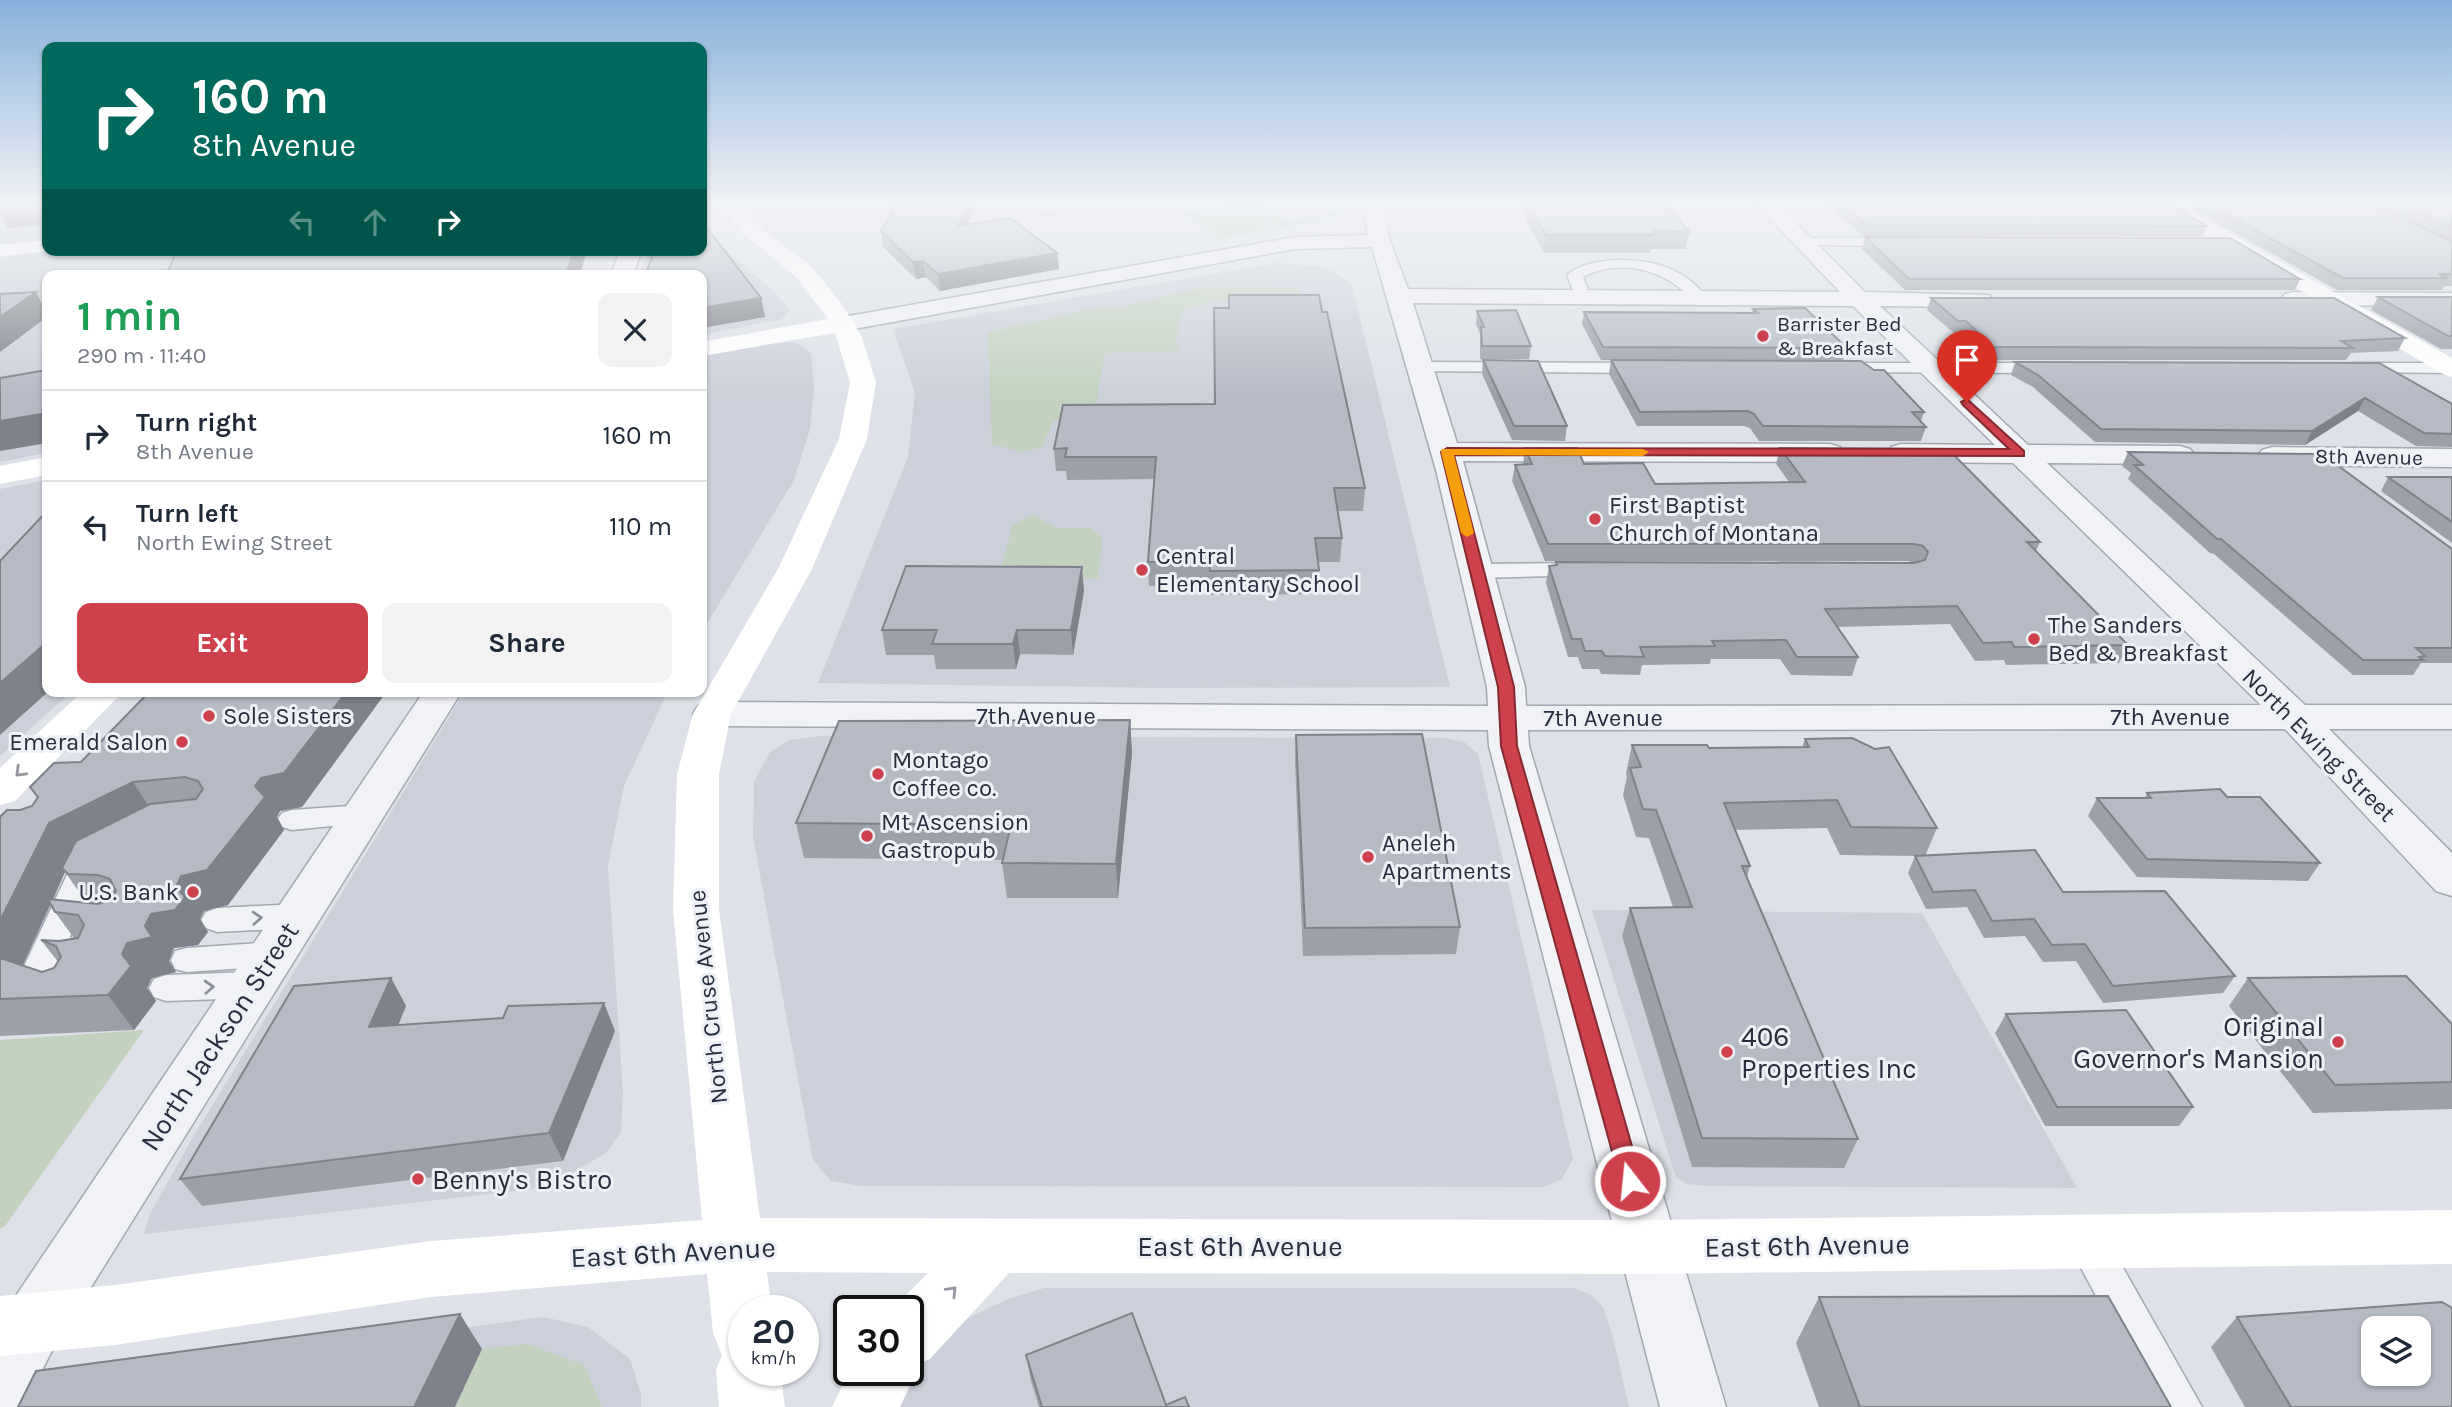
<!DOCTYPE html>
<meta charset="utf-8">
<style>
body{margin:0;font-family:Karla,sans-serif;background:#f2f2f3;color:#1f2937;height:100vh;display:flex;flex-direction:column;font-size:26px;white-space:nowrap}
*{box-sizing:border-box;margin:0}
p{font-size:23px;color:#747a83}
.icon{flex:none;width:38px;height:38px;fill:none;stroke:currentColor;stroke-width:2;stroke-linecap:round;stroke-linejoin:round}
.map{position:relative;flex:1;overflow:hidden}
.panel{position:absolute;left:42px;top:270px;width:665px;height:427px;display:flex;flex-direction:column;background:#fff;border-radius:14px;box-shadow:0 2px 5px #0004}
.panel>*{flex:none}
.hud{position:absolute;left:42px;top:42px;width:665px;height:214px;border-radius:14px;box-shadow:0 2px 5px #0004;background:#00695c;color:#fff;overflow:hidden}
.buttons{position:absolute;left:2361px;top:1316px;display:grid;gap:14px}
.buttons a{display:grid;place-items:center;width:70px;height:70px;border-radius:14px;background:#fff;box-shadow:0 2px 5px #0004;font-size:35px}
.speed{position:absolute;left:728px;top:1295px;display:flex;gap:14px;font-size:35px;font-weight:700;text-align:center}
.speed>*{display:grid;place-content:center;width:91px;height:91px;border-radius:50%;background:#fff;box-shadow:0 2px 5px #0004;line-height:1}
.speed small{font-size:18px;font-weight:400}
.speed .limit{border:4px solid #111;border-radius:10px;background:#fff;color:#111}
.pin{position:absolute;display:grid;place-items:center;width:60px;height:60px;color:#fff;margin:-72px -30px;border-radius:50% 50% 50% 0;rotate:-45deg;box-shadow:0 0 7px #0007}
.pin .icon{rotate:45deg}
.me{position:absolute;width:77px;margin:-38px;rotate:344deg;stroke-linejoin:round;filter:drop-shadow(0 0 5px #0008)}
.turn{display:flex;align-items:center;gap:24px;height:147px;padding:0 35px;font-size:32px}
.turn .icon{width:91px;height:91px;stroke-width:2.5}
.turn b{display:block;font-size:49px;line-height:60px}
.lanes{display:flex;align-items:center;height:66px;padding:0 35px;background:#0003;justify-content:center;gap:35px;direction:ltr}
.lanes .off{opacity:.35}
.round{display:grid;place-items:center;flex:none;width:74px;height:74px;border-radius:14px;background:#f2f2f3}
.overview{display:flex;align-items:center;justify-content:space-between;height:119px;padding:0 35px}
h1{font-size:42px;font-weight:700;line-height:52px;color:#1e9e55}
.button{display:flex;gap:14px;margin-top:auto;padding:14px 35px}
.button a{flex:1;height:80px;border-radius:14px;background:#ce414c;color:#fff;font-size:28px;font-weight:700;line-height:80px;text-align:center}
.button a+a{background:#f2f2f3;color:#1f2937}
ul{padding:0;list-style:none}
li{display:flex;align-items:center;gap:21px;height:91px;padding:0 35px;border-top:2px solid #e0e1e3}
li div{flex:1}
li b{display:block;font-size:26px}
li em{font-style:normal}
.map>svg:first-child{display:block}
.built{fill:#ccd0da}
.green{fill:#c2d2bf}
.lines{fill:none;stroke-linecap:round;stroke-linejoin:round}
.lane-casing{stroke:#a3a8b2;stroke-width:3}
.street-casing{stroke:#a3a8b2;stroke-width:3}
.lane{fill:#f1f2f6;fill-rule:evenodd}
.street{fill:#f1f2f6;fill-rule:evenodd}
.secondary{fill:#fff;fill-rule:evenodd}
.wall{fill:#9ca0a9;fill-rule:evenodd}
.shaded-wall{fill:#7f828a}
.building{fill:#b5bac5;stroke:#7f828a;stroke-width:2;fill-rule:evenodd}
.oneway{stroke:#93969f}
.oneway2{stroke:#8c909a}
.route{fill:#ce414c;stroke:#862a31;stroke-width:2}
.slow{fill:#f59e0b}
.poi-dot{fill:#ce414c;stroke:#edf0f5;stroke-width:2.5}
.labels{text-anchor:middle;stroke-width:6;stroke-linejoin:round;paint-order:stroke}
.far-poi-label{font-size:21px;fill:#272e3f;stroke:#edf0f5;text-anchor:start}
.far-street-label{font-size:21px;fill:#272e3f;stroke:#edf0f5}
.poi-label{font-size:24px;fill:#272e3f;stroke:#edf0f5;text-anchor:start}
.street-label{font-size:24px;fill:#272e3f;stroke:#edf0f5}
.near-poi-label{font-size:28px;fill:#272e3f;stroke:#edf0f5;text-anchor:start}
.near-street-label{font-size:28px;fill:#272e3f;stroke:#edf0f5}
</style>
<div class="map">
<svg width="2452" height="1407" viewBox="0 0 2452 1407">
<rect width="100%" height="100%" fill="#dee1e8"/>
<path class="built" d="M0,201h47v40l-47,4z
M702,222l21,25 48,42 19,21 -8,9 -80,16v-60h-63l9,-25h54z
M65,250h343l-17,25h-344v178l-47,9v-206z
M1276,263l40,3 17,5 19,14 98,402 -286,1 -346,-5 90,-226 7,-64 -22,-64z
M779,342l18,1 14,10 3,36 -4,40 -16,51 -92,152v-276z
M47,480v211h25l-72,65v-267z
M465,691h203l-44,95 -16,79 15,228 -2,39 -14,20 -38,23 -38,14 -387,45 6,-20 40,-72z
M822,736l623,2 19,4 14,12 95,405 -11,20 -18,8 -682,-1 -31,-5 -18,-21 -60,-323 1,-55 16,-30 19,-12z
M1592,910l330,3 155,275 -371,-2 -19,-2 -11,-6z
M1044,1288h530l17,7 12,12 10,30 16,70h-746l25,-37 39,-42 61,-29z
M543,1317l45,10 42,32 11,35v13h-626l10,-19z"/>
<path class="green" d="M1251,201l38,20 52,-9 -1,4 -13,4 -106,19 -40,-26z
M1204,287l95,1 -1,12c-39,0 -79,-5 -115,12 -4,12 -10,27 -4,39l-74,2 -9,52 -43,17 -11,25 -20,5 -30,-8 -4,-112 118,-26 6,3z
M1033,515l24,13h32l13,9 -4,42 -99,-3 14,-52z
M144,1030l-139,196 -5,3v-189z
M527,1344l57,21 18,42h-147l27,-58z"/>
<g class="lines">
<g class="lane-casing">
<path id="lane" d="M1804,238h96l7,4 -7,4 -101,-1v-6z
M1613,260c39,-1 71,7 95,39l-2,3h-12c-26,-32 -72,-45 -111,-25l8,21 -2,3h-12l-10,-26c12,-11 31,-13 46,-15z
M1421,362l222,1 9,5 -9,5 -228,-2 -3,-4z
M1836,363h213l9,5 -9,5 -219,-1 -3,-4 3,-4z
M2354,363h96l2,10 -104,-1 -3,-4 3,-4z
M1583,563l8,2 3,5 -3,5 -114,3 -8,-2 -3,-5 3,-5 8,-2z
M362,805l10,3 5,7 -5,7 -80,8 -10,-3 -5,-7 5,-7 10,-3z
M97,849l11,4 4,7 -4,7 -10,6 -14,30 7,9 10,3 5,8 -5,8 -11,4 -18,-4 -2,6 9,12 14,3 4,9 -4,9c-13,4 -25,6 -36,-2l-3,5 17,6 5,9 -5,9 -12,4 -36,-13 -5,-9 53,-113 4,-8z
M297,904l11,4 5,8 -5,8 -11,4 -80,4 -11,-4 -5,-8 5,-8 11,-4z
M272,942l12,3 4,9 -4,9 -12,3 -85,6 -12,-3 -4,-9 4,-9 12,-3z
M252,972l12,4 5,9 -5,9 -12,4 -86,3 -12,-4 -5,-9 5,-9 12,-4z
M2087,1223l14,6 101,178h-46l-89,-165 6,-13z"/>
</g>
<g class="street-casing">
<path id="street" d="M1031,201h20l7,10 -3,4h-14z
M1361,201h20l9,40 18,48 432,3 -87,-91h21l91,91 124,3 4,5 -4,5 -8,2 -101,-1 148,139 152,1 10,3 5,6 -5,6 -10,3 -133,-1 258,242h147v24h-123l123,124v43l-16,-5 -151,-162 -757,1 1,16 197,661h-66l-171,-661 -1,-16 -776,-4 -14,-4 -5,-8 5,-8 14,-4 776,4 -1,-19 -51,-217 -64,-223 -77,2 -452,82 -9,-2 -3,-5 3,-5 9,-2 452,-80 73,-2zM1413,303l440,3 142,139 -94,-1 -10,3 -4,6 4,6 10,3 112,1 248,242 -735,1 -1,-19 -62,-226 367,1 10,-3 4,-6 -4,-6 -10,-3 -373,-1z
M620,250h22l-9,25h-22z
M2293,292l159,1v14l-167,-3 -4,-5 4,-5z
M2272,447l180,2v18l-180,-2 -10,-3 -5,-6 5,-6z
M424,691h38l-407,654 -32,62h-23v-85l11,-19z"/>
</g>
<use href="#lane" class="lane"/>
<use href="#street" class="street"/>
<path class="secondary" d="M718,201h20l16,22 57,43 30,37 20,32 15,47 -9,57 -55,130 -81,145 -12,60v135l41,309 889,2 803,-10v54l-803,10 -640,-1 -79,86 -15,6 2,5 -17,37h-68l18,-37h58v-59h-18l38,-38 -161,-1 5,39h-28v59h36l5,37h-66l-3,-37 6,-15 -9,-22 -6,-59 -276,23 -316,48 -115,11v-60l115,-11 316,-44 271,-21 -29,-311 4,-135 16,-60 85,-145 61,-130 11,-57 -15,-49 -133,23v-14l126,-23 -33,-43 -55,-45z
M2147,201h25l280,157v19l-9,-3z
M47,240v10h7l-54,7v-12z
M47,457v18l-47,9v-18z
M83,691h41l-109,110 -15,4v-37z"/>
</g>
<path class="wall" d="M1526,201h137l26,31 -3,17h-35l-1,4h-106l-20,-37z
M1827,201h337l43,25 -5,10h-339l-37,-32z
M2198,201h254v85h-8l-2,4h-105l-143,-80z
M968,225l89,28 2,16 -119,22 -14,-14 -10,2 -33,-32 -2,-16z
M1865,237l435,42 -5,11h-390l-43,-41z
M645,250h57l59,48 4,19 -114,-57z
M2378,297h74v52h-11l-70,-39z
M1931,298l474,40 -7,13 -47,2 -5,7h-356l-28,-26 -8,-1 -27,-23z
M1753,309l94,39 -4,12h-242l-19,-36 2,-12 168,1z
M1477,311l54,35 -2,13h-49v-25l-4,-10z
M1322,312l43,176 -2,23h-26l5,27 -2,24h-22l1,8 -1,24 -108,1v-9h-61l-1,-24 6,-83 -87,1 -1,-9h-10l-2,-22 161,-45z
M1483,360l84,66 -2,15 -53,-1 -30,-66z
M1611,360l313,52 -3,9 5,6 -5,14h-162l-9,-13 -6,-2h-107l-28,-52z
M2015,362l437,42v43l-36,-1 -58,-35 -53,34 -210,-3 -62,-55 -22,-12z
M1525,448l130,36 134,-2 -13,-18 4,-16 260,94 -4,9 92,94 -9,18 -113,2 -2,-5 -29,1 -25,-37 -113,3 21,30 -6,19 -61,-1 -11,-16h-69l-1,5 -68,1 -2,10 -39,-1 -2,-5h-17l-4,-12h-10l-22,-74 3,-17 6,-1 1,-3 359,1 -7,-2h-363l-33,-80 3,-16h8z
M2128,452l324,97v114h-31l-8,12h-60l-139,-121 -4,-1 -82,-74 3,-6 -9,-7z
M2388,477h64v66l-71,-52z
M1084,591l-11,64 -53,-1 -4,15h-80l-2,-14h-48l-4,-25z
M150,691h237l-85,116 -22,4 -3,6 7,13 -56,75 -24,6 -4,8 8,13 -10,13 -24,3 -5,13 7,11 -24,6 -5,10 9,13 -22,29 -134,6v-219l32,-11 5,-8 -7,-11 51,-25zM65,872l22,31 -34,-3zM51,904l4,8 19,26 -15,3 -18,-1 17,22 -4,6 -12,4 -19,-7z
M1130,720l2,33 -14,145h-111l-5,-35 1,-3 -199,-2 -8,-35z
M1296,735l164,192 -4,27 -153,2 -8,-195z
M1805,739l132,89 -12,28 138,36 172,84 -12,17 -120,10 -27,-42 -33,1 -18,-26 -41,2 -17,-31 -41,2 -18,-36 7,-17h6l-81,-1 -13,-27 -92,2 15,36 -3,11 111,262 -14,29 -152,-1 -70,-231 8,-28 43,-1 -24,-69 -13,-1 -13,-42 4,-18 -1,-4 6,-28 77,3 93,-1z
M2147,793l80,4 93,66 -12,18 -171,-4 -49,-61 9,-18h48z
M391,978l15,28 -8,19 217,6 -52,130 -361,45 -22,-27z
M2248,978l204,46v85l-139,4 -84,-107z
M2006,1014l187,93 -14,19h-134l-50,-93z
M1819,1297l352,110h-352l-23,-64z
M2237,1317l215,90h-207l-34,-60z
M1026,1355l140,50 23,2h-150l-8,-26z"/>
<path class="shaded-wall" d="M969,201h9l-18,41 -2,-16z
M47,209v16l-39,3 -8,-14v-1z
M391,250h25l-17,23 11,-1 1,3h-24z
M574,250h13l-7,25h-14z
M1057,253l2,16 -119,22 -2,-17z
M923,261l3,16 -10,2 -3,-17z
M36,292l11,22v3l-47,35v-35z
M761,298l4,19 -63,11v-20z
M2365,398l-7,13 -53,34 7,-14z
M47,413v30l-47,8v-30z
M1082,567l2,24 -11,64 -2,-25z
M1017,630l3,24 -4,15 -3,-25z
M47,642v49h2l-49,44v-52z
M347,691h40l-85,116 -22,4 -3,6 7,13 -56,75 -24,6 -4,8 8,13 -10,13 -24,3 -5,13 7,11 -24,6 -5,10 9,13 -22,29 -26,-35 14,-41 5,-11 18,-17 6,-12 25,-27 5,-11 80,-98z
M1130,720l2,33 -14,145 -2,-34z
M133,782l22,34 -90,56 -49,108 -16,-17v-42l49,-98z
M391,978l15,28 -20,49 -17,-28z
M604,1003l11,28 -52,130 -14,-28z
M460,1314l22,35 -27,58h-41z"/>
<path class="building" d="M14,201h33v8l-47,4z
M898,201h71l-11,25 52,-8 47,35 -119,21 -15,-13 -10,1 -32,-31z
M1527,201h136l26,31 -35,-1 -1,4h-107z
M1837,201h327l43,25 -341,-1z
M2202,201h160l90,40v33h-14l10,4h-105z
M2392,201h60v27z
M702,224h2l57,74 -59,10v-33h-57l8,-20 -3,-5h52z
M1865,237l365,1 70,41h-391z
M177,250h214v4h26l2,-4h155l-8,25h-157l1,-3 -23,3h-221z
M36,292l-36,25v-23z
M1229,295h90l3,17h5l38,176h-31l8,50h-27l4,32 -109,1 -1,-9h-61l8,-105h-91l2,-9 -13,1 9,-44 152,-1 -1,-96h15z
M2378,297h74v39h-4z
M1931,298h403l71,40 -64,3 12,7 -359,-1 -28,-26h-8z
M1805,308l42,40 -244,-1 -19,-35 174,1 -5,-4z
M1516,310l15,36h-49l-1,-19h3l-7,-16z
M1483,360l55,1 29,65h-53z
M1611,360l250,1 13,9h10l40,42h-12l14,15 -163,-1 -9,-12 -6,-3 -108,1z
M2015,362l364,1 73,41v30l-28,-1 -59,-35 -53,33 -211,-2 -63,-54z
M47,370v43l-47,8v-43z
M1525,448h52l7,16 59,-1 12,21 150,-2 -25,-34 168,1 92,93h-13l101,103 -114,2 -2,-5 -29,1 -26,-37 -132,3 33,48h-61l-11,-17 -74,1 3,5 -75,1 4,10 -39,-1 -3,-5h-17l-4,-12h-9l-23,-73 8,-1 -1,-3 358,1 11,-3 3,-8 -5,-6 -9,-2h-366l-33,-79 17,-1z
M2128,452l194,2 130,95v99h-36l9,8 -6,1 4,3h-60l-142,-121h-4l-83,-74h9z
M2388,477h64v45z
M47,511v131l-47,41v-122z
M906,566l176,1 -11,63h-54l-4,14h-81l5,-14h-55z
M150,691h197l-63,82 -23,5 -6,8 10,11 -58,73 -26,6 -5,11 9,10 -10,13 -24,4 -6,12 7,11 -25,6 -5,11 9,12 -23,29 -108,4v-41l42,14 12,-4 7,-11 -5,-11 -15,-6 18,1 19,-3 6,-13 -6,-10 -23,-3 -7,-13 50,5 12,-4 6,-9 -6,-12 -12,-4 -30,-1 -6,-6 14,-27 74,-37 46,-5 7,-10 -5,-8 -13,-4 -52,5 -84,41 -49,98v-104l7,-7h13l12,-4 6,-9 -8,-10 24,-24 27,-1z
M1130,720l-14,144 -114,-1 9,-38 -215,-2 43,-102z
M1422,734l38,193 -155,1 -9,-193z
M1852,738l23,11 14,-2 48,81 -86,-1 -14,-27 -113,3 26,63h-8l116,273 -156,-1 -72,-230 62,-1 -36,-97 -13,-1 -13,-41 11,-1 -9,-22h75l2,3 100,-1 -4,-8z
M2220,789l7,8h33l60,66 -173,-4 -50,-61h54l-4,-5z
M2035,850l28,42 102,-1 70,85 -122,10 -28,-42 -33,1 -18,-26 -42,2 -17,-31 -42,2 -18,-36z
M2406,976l46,48v58l-117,3 -87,-107z
M391,978l-22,49 134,-9 5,-12 96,-3 -55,130 -369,46 114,-193z
M2126,1010l67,97h-136l-51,-93z
M2108,1296l63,111h-311l-41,-110z
M2442,1302l10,6v99h-161l-54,-90zM2373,1328h45v46h-45z
M1132,1313l34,92 19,-8 4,10h-147l-16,-52z
M460,1314l-46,93h-396l18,-36z"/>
<defs><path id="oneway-chevron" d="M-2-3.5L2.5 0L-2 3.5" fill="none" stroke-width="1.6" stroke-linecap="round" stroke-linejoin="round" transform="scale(1.75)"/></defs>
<g class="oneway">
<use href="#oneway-chevron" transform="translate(20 772) rotate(136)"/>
<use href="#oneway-chevron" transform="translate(952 1291) rotate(-46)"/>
</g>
<g class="oneway2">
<use href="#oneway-chevron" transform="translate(257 918) rotate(-3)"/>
<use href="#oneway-chevron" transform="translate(209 987) rotate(-3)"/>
</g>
<linearGradient id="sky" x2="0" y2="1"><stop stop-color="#88b1db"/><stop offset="0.51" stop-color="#f0f2f5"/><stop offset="1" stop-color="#f0f2f5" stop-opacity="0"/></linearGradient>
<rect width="2452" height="398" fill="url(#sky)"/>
<path class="route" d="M1967,399l57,52v5l-570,-1 60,232 3,59 125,435 -3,7 -9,3 -8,-3 -121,-442 -3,-59 -57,-235 6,-4 562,1 -46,-44 -2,-3z"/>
<path class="slow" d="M1442,449h201l6,3 -6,4 -189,-1 20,78 -7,4 -6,-4 -20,-81z"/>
<g class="poi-dot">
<circle cx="1763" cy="336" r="7"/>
<circle cx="1595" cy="519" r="7"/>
<circle cx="1142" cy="570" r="7"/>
<circle cx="2034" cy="639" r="7"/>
<circle cx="209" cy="716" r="7"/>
<circle cx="182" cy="742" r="7"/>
<circle cx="878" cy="774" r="7"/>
<circle cx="867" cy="836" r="7"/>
<circle cx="1368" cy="857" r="7"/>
<circle cx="193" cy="892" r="7"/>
<circle cx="2338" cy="1042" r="7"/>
<circle cx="1727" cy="1052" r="7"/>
<circle cx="418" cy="1179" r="7"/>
</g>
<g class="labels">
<g class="far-poi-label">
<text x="1777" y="331">Barrister Bed<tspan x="1777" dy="24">&amp; Breakfast</tspan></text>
</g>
<g class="far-street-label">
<text transform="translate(2369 457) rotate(1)" y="7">8th Avenue</text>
</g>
<g class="poi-label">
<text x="1609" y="513">First Baptist<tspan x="1609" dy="28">Church of Montana</tspan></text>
<text x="1156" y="564">Central<tspan x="1156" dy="28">Elementary School</tspan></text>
<text x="2048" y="633">The Sanders<tspan x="2048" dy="28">Bed &amp; Breakfast</tspan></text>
<text x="223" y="724">Sole Sisters</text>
<text x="168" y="750" text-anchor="end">Emerald Salon</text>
<text x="892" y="768">Montago<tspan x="892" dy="28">Coffee co.</tspan></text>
<text x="881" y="830">Mt Ascension<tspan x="881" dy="28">Gastropub</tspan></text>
<text x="1382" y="851">Aneleh<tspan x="1382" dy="28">Apartments</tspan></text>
<text x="179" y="900" text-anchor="end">U.S. Bank</text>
</g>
<g class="street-label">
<text x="1036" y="724">7th Avenue</text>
<text x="2170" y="725">7th Avenue</text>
<text x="1603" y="726">7th Avenue</text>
<text transform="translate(2319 745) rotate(45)" y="8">North Ewing Street</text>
<text transform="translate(708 997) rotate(-96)" y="8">North Cruse Avenue</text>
</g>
<g class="near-poi-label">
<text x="2324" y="1036" text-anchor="end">Original<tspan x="2324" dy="32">Governor's Mansion</tspan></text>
<text x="1741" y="1046">406<tspan x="1741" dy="32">Properties Inc</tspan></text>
<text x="432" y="1189">Benny's Bistro</text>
</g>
<g class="near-street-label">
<text transform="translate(219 1036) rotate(-57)" y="10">North Jackson Street</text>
<text transform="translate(1807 1245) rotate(-1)" y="10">East 6th Avenue</text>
<text x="1240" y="1256">East 6th Avenue</text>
<text transform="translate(673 1252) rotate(-3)" y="10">East 6th Avenue</text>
</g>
</g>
</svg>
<div class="buttons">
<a><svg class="icon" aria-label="layers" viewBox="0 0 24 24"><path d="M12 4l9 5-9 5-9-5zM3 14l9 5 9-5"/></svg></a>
</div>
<div class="speed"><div>20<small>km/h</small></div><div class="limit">30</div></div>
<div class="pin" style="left:1967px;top:402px;background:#d93025"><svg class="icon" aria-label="arrive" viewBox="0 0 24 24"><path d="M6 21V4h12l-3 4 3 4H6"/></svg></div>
<svg class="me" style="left:1630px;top:1181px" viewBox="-20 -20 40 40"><circle r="17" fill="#ce414c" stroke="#fff" stroke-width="3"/><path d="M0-11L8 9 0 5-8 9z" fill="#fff"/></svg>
<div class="hud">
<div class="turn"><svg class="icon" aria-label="right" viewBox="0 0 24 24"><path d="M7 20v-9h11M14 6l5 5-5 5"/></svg><div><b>160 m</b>8th Avenue</div></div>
<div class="lanes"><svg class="icon off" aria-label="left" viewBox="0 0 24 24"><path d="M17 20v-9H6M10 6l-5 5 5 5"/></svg><svg class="icon off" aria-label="ahead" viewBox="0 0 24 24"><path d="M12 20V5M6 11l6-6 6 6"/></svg><svg class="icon" aria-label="right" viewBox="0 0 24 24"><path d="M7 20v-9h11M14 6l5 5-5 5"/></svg></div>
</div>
<section class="panel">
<div class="overview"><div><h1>1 min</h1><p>290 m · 11:40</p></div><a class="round"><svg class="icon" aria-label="close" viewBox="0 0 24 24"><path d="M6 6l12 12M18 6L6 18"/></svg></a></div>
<ul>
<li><svg class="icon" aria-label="right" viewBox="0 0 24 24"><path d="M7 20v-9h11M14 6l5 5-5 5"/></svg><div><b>Turn right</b><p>8th Avenue</p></div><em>160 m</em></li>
<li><svg class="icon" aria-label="left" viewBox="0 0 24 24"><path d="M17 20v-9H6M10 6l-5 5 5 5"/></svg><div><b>Turn left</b><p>North Ewing Street</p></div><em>110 m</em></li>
</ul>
<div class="button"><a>Exit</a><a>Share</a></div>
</section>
</div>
